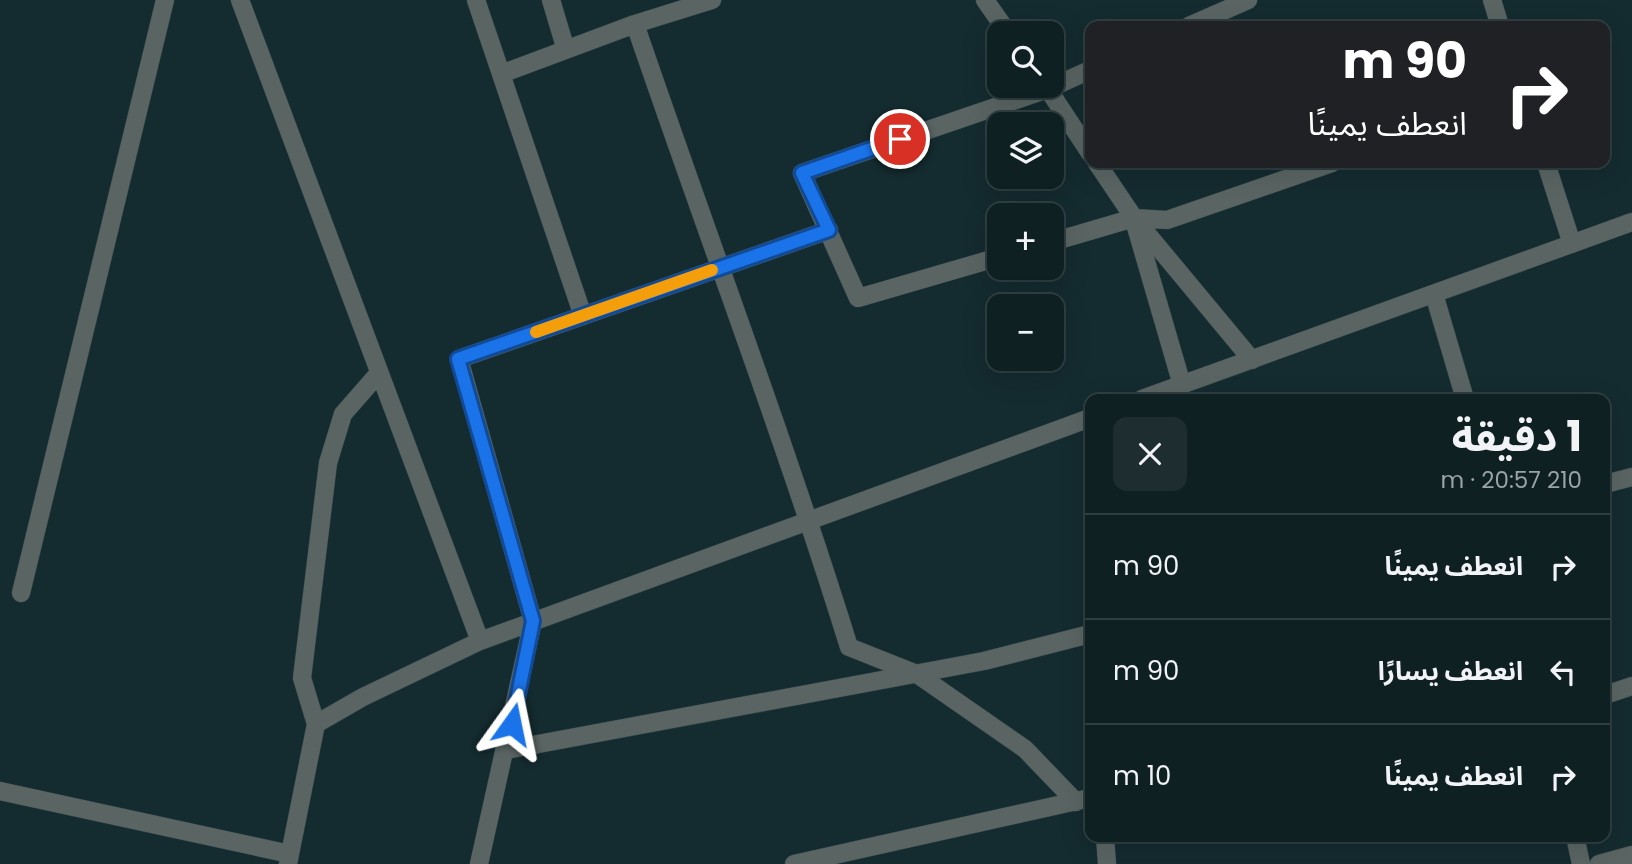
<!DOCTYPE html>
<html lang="ar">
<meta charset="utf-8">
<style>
body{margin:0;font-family:Poppins,"Noto Sans Arabic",sans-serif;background:#1d2d30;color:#f1f3f6;direction:rtl;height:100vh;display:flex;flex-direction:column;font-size:26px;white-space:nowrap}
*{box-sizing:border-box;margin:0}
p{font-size:23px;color:#9ba3a6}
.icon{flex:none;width:38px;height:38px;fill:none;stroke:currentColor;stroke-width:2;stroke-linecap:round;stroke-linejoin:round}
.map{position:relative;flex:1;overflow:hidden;direction:ltr}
.drawer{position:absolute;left:1085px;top:394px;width:525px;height:448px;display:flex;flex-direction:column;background:#0f2023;border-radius:14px;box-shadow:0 7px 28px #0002,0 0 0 2px #2f3e41;direction:rtl}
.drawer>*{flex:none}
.top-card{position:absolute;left:1085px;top:21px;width:525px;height:147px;border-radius:14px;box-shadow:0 7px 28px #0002,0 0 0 2px #2f3e41;direction:rtl;background:#202124;color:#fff;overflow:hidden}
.buttons{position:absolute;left:987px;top:21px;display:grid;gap:14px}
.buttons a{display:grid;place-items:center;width:77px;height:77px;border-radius:14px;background:#0f2023;box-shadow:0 7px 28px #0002,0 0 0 2px #2f3e41;font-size:35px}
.pin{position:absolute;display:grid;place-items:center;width:60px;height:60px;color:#fff;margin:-30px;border:4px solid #fff;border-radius:50%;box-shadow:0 2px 7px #0007}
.me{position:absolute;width:77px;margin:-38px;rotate:12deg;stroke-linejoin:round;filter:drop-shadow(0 0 5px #0008)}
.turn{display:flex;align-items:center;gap:24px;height:147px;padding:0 28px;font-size:32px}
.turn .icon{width:91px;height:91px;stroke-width:2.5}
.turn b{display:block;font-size:49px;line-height:60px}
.round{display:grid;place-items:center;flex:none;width:74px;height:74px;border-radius:14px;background:#1d2d30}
.summary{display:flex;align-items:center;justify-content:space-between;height:119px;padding:0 28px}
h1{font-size:42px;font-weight:700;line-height:52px}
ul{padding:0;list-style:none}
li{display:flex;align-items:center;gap:21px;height:105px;padding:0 28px;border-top:2px solid #2f3e41}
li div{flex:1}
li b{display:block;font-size:26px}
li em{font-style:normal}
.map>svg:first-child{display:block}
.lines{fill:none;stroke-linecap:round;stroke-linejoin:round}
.minor-casing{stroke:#32474b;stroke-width:19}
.minor{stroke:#5a6563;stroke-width:18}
.route-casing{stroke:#114b97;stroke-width:18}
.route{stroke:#1a73e8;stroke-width:12}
.slow{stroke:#f59e0b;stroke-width:12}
</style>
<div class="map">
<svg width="1632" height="864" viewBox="0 0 1632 864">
<rect width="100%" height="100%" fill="#142b2f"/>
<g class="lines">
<g class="minor-casing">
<path id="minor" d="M240,0l240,641
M476,0l107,316
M551,0l15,50
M985,0l23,33
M1492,0l8,26
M635,24c71,208 149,414 214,623l68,27 108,75 51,53
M1189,26l59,-26
M501,74l134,-50 77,-24
M1046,86l44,67
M1097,163l37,55 118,142
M1546,163l26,81
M1136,227l46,158
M1052,242l82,-24 33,2 165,-57
M999,257l-141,41 -56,-125 246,-84 42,-19
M1434,294l31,105
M1142,399l490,-177
M1605,484l27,-7
M21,593l144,-593
M1605,695l27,-9
M316,724l-14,-46 26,-215 15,-49 36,-41
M506,750l478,-89 106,-27
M0,791l290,63
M1105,836l2,28
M1575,836l6,28
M288,864l28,-140 47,-27 117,-56 610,-223
M479,864l54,-243 -74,-262 370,-129
M794,864l296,-66
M1599,864l33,-9"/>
</g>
<use href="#minor" class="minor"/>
</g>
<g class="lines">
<g class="route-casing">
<path id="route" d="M512,724l21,-103 -75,-262 371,-129 -27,-57 98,-34"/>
</g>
<use href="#route" class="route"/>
<path class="slow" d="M536,332l176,-62"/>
</g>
</svg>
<div class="buttons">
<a><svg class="icon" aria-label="search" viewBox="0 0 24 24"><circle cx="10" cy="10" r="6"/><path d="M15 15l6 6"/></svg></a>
<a><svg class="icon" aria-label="layers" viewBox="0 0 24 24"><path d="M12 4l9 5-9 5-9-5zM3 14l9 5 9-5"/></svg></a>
<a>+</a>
<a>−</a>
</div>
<div class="pin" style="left:900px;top:139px;background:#d93025"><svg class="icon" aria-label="arrive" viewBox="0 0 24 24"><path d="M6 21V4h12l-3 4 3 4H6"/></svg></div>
<svg class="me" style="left:512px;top:724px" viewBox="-20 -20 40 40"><path d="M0-17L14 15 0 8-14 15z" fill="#1a73e8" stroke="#fff" stroke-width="4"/></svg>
<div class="top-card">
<div class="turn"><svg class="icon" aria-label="right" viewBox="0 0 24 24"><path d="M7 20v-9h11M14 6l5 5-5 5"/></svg><div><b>90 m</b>انعطف يمينًا</div></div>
</div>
<section class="drawer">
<div class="summary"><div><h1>1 دقيقة</h1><p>210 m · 20:57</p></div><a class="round"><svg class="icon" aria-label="close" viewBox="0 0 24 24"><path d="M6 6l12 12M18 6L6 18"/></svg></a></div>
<ul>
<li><svg class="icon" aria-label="right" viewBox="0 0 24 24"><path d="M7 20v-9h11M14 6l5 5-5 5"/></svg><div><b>انعطف يمينًا</b></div><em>90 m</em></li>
<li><svg class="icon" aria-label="left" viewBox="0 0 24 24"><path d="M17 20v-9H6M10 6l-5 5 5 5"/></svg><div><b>انعطف يسارًا</b></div><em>90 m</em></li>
<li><svg class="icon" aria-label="right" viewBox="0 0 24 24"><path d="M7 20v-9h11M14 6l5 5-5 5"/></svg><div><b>انعطف يمينًا</b></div><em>10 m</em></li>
</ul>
</section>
</div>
